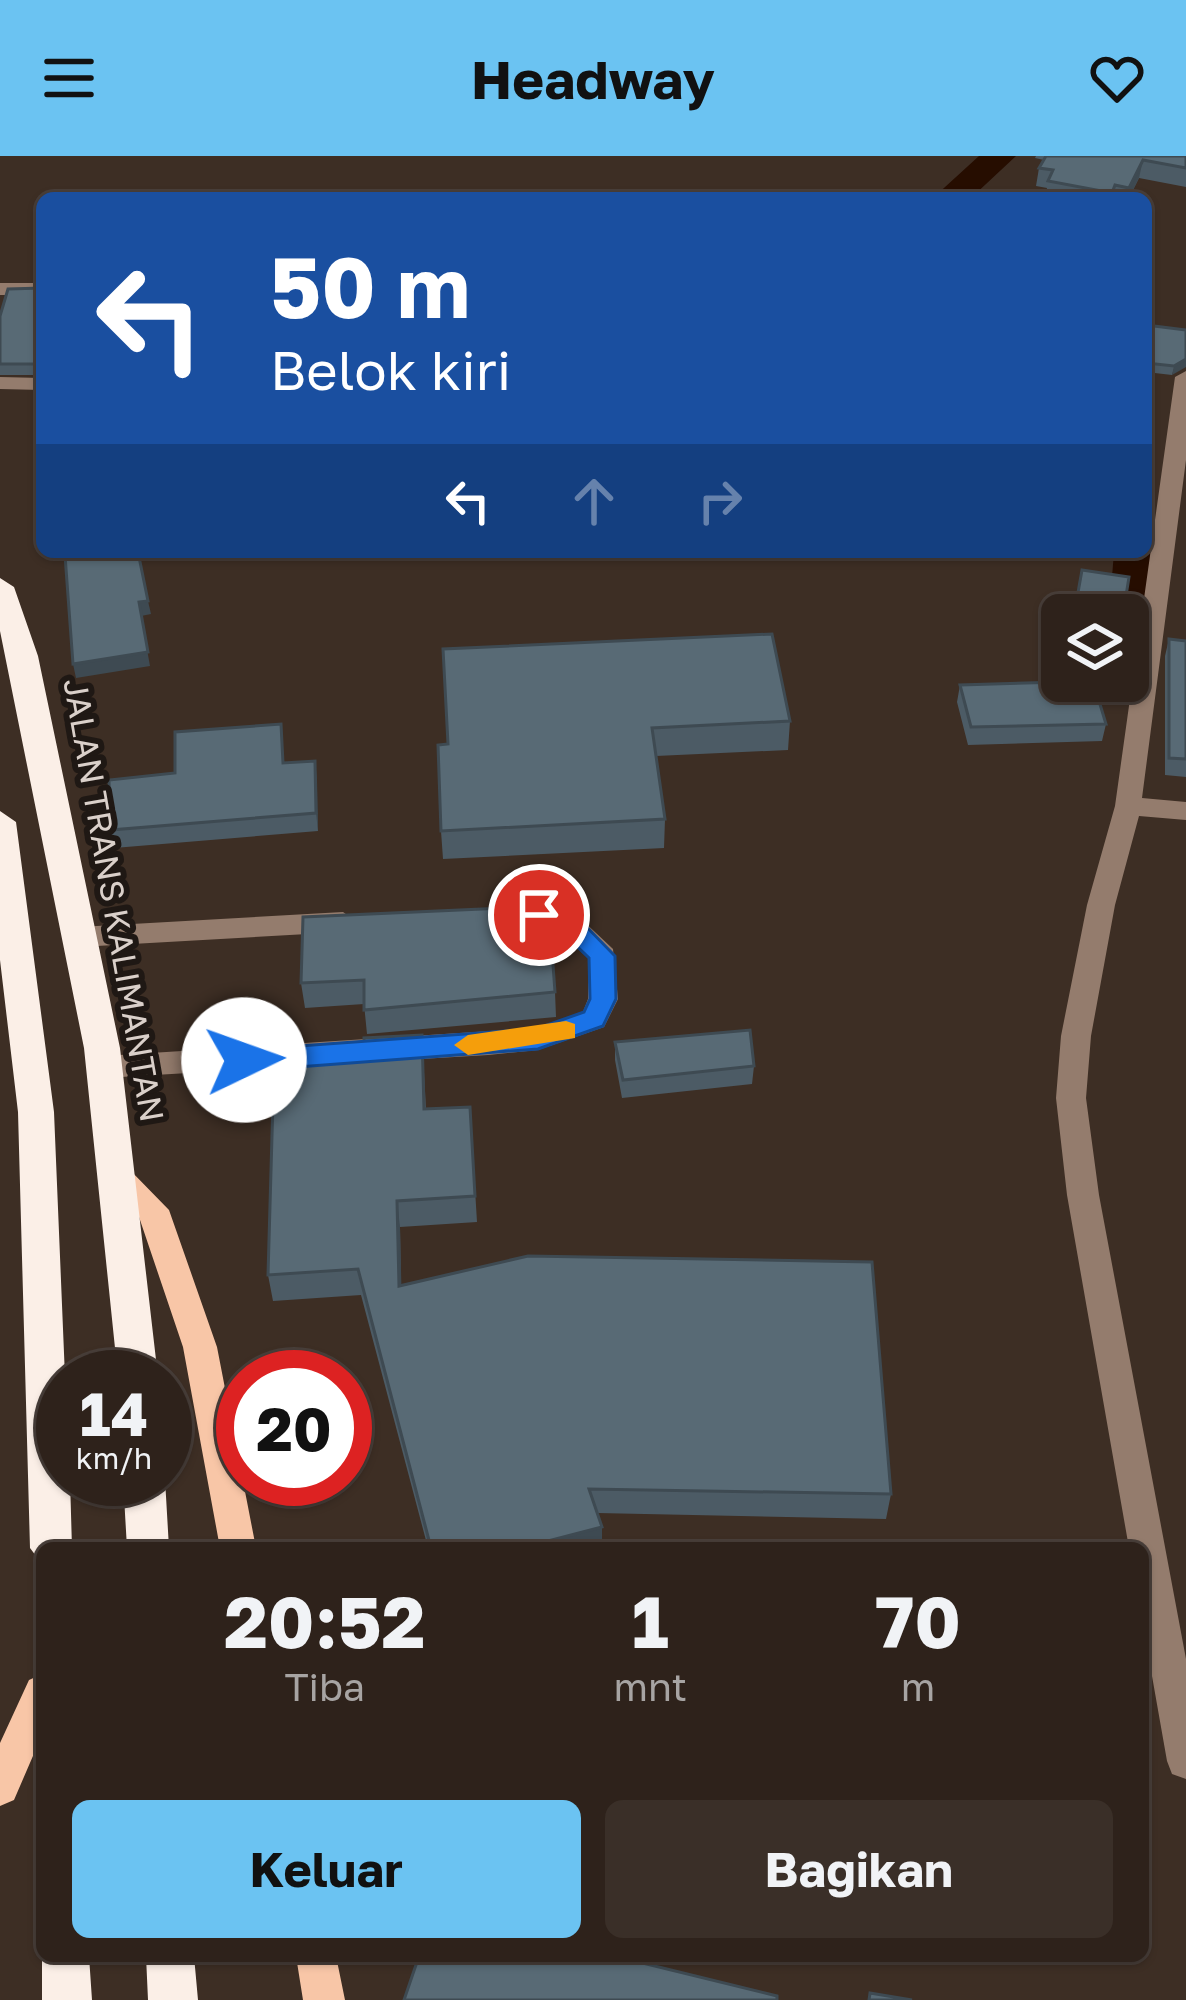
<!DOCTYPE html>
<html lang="id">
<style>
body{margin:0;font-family:"Golos Text",sans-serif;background:#3a2f28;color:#f1f3f6;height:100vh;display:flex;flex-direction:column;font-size:45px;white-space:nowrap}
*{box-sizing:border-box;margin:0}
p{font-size:39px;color:#a7a4a3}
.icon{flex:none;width:66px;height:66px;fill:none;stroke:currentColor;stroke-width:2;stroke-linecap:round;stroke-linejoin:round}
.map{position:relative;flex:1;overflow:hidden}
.drawer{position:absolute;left:36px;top:1386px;width:1113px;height:420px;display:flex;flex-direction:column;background:#2e221b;border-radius:18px;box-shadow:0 3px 9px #0004,0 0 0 3px #493f3a}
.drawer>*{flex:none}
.guide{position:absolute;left:36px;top:36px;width:1116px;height:366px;border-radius:18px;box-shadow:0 3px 9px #0004,0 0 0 3px #493f3a;background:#1a4fa0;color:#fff;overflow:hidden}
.fabs{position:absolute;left:1041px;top:438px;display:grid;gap:24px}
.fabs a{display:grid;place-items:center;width:108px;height:108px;border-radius:18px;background:#2e221b;box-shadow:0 3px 9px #0004,0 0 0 3px #493f3a;font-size:60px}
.speed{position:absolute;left:36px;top:1194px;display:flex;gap:24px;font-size:60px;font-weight:700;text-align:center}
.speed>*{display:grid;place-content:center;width:156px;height:156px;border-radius:50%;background:#2e221b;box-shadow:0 3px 9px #0004,0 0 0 3px #493f3a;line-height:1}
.speed small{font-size:30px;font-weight:400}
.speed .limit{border:18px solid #d22;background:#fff;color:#111}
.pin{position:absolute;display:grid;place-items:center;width:102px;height:102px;color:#fff;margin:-51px;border:6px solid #fff;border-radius:50%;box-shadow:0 3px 12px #0007}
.me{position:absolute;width:132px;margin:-66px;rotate:87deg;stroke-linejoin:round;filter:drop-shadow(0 0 9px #0008)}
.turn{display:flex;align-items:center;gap:42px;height:252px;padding:0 36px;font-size:54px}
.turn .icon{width:156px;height:156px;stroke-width:2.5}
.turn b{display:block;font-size:84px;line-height:102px}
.lanes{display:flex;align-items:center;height:114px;padding:0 36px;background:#0003;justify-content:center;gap:60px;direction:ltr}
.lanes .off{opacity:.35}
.eta{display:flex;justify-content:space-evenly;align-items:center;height:204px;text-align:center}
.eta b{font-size:72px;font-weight:700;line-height:84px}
.button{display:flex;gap:24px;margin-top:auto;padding:24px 36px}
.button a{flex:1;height:138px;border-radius:18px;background:#6bc3f2;color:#111;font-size:48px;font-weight:700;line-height:138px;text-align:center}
.button a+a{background:#3a2f28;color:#f1f3f6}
header{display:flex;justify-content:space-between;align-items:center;height:156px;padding:0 36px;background:#6bc3f2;color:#111;font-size:54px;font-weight:700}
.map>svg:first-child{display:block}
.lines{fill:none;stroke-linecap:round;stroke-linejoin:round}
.canal{fill:#260d00;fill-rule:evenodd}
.minor{fill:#947c6d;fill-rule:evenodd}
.major{fill:#f8c6a7;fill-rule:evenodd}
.highway{fill:#fbefe7;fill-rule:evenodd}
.wall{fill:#4c5b65}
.shaded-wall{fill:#3e4a52}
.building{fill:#586a75;stroke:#3e4a52;stroke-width:3}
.route{fill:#1a73e8;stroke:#114b97;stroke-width:3}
.slow{fill:#f59e0b}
.labels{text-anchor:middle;stroke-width:12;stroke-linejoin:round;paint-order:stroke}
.street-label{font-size:33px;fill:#dad0ca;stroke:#1f1814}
</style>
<header><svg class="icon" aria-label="menu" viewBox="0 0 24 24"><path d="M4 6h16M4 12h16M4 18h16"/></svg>Headway<svg class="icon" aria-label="heart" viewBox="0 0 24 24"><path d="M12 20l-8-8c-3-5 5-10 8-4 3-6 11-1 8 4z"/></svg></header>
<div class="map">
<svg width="1186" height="1844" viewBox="0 0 1186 1844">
<rect width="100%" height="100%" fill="#3d2e24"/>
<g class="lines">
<path class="canal" d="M979,0h37l-45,42h-38z
M1146,386l10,10 -5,93 -6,10 -16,4 -1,-44h-19l5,-63h32z"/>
<path class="minor" d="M0,127h42v12h-42z
M1186,215v89l-44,338 44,4v18l-47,-4 -24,89 -24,131 -5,62 13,97 87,464v120l-14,-5 -5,-13 -24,-136v-77h-14l-62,-353 -11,-97 5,-62 26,-131 28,-99 60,-429z
M0,221l42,1v12l-42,-1z
M511,747l68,14 34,32 5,50 -14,28 -66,23 -50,5 -384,23 -15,-11 15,-11 432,-28 47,-16 5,-13 1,-40 -29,-27 -59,-12 -4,-7 4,-7z
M343,756l14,10 -14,10 -264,15 -14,-10 14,-10z"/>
<path class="major" d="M117,1009l11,3 41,42 48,137 39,201h-36l-37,-201 -44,-130 -38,-40 5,-9z
M42,1518v61l-28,65 -14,6v-63l29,-63z
M296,1800h40l9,44h-42z"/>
<path class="highway" d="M0,422l14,9 24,69 82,392 38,329h-40l-34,-329 -84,-417z
M0,655l16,11 38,290 11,265 -2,102h7l2,69h-30v16l-12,-16 -12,-436 -18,-152z
M123,1323h42l4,69h-42z
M42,1797l47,3 3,44h-50z
M146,1800h48l4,44h-50z"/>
</g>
<path class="wall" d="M1036,0h150v31l-47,-9 -10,20h-84l2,-10 -11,-2 3,-18 5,-8 -9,-2z
M42,132v87h-42v-59z
M1146,169l40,5 -14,45 -26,-3z
M772,478l18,87 -2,29 -132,6 9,63 -1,29 -221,11 -2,-28 7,-87z
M1169,483l17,2v136l-21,-2v-119z
M960,529l146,39 -4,17 -134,4 -11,-43z
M281,568l3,39 31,-2 3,70 -204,17 -4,-18 65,-57z
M303,761l252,75 1,25 -189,17 -3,-30 -59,4 -4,-25z
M422,879l4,74 44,-2 7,115 -77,5 1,59 490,208 -5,25 -289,-6 5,14v21h-174l-67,-253 -88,6 -5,-26 96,-214z
M615,886l139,24 -2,18 -130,14 -7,-38z"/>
<path class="shaded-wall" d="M1143,4l-4,18 -10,20h-2l2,-10z
M1186,203v8l-14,8 2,-9z
M148,445l3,13 -10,2 9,50 -74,12 -3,-14 66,-62z
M315,605l2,18 1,52 -2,-18z
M397,1045l3,26 2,85 -3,-26z
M602,1371v21h-81z"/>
<path class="building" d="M1046,0h140v12l-43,-8 -14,28 -14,-3 -3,8 -64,-12 5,-11 -14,-2z
M42,132v76h-42v-48l8,-27z
M1146,169l40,5v29l-12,7 -28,-3z
M38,273h4l-1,53z
M84,396h54l10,49 -9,1 9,50 -75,12 -8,-109z
M1082,414l47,7 -6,38h-49z
M772,478l18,87 -138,7 13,91 -224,12 -3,-86 10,-1 -5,-95z
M1169,483l17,2v118l-17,-1z
M1062,522v3h31l13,43 -135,3 -11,-42 101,-3z
M281,568l2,39 32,-2 1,52 -206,17 -1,-50 66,-7v-41z
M526,751l23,4 6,81 -191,18v-30l-63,3 2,-66z
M750,874l4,36 -131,14 -8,-38z
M422,879l2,74 46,-2 5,89 -78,5 2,85 129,-30 344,6 19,232 -302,-5 13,38 -81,21h-90l-73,-279 -90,6 6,-209 90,-5v-23z
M419,1800h195l163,40v4h-373z
M870,1837l42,7h-43z"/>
<path class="route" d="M539,750l39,12 37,38 1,43 -13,27 -65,23 -294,22 -13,-11 13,-10 292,-21 48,-17 6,-13 -1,-41 -29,-28 -30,-9v-13z"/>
<path class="slow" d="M566,865l9,3v14l-107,17 -14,-10 14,-10z"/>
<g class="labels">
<g class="street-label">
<text transform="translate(114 744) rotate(80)" y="12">JALAN TRANS KALIMANTAN</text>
</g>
</g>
</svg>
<div class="fabs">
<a><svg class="icon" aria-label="layers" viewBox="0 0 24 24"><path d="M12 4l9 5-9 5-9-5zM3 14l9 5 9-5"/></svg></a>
</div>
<div class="speed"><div>14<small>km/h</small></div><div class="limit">20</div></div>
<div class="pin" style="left:539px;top:759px;background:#d93025"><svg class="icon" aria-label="arrive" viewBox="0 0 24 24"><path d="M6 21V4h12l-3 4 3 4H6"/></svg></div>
<svg class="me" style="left:244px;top:904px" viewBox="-20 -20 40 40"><circle r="19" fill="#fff"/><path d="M0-13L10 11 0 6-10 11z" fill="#1a73e8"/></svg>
<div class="guide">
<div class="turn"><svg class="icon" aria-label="left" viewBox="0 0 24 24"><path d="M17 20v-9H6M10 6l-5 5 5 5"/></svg><div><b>50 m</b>Belok kiri</div></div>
<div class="lanes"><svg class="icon" aria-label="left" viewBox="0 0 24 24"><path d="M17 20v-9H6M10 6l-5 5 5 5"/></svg><svg class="icon off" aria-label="ahead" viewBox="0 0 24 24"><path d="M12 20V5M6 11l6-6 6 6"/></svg><svg class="icon off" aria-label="right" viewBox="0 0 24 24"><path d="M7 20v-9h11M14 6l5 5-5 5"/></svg></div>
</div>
<section class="drawer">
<div class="eta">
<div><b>20:52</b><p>Tiba</p></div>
<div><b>1</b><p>mnt</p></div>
<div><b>70</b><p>m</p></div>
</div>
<div class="button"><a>Keluar</a><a>Bagikan</a></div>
</section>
</div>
